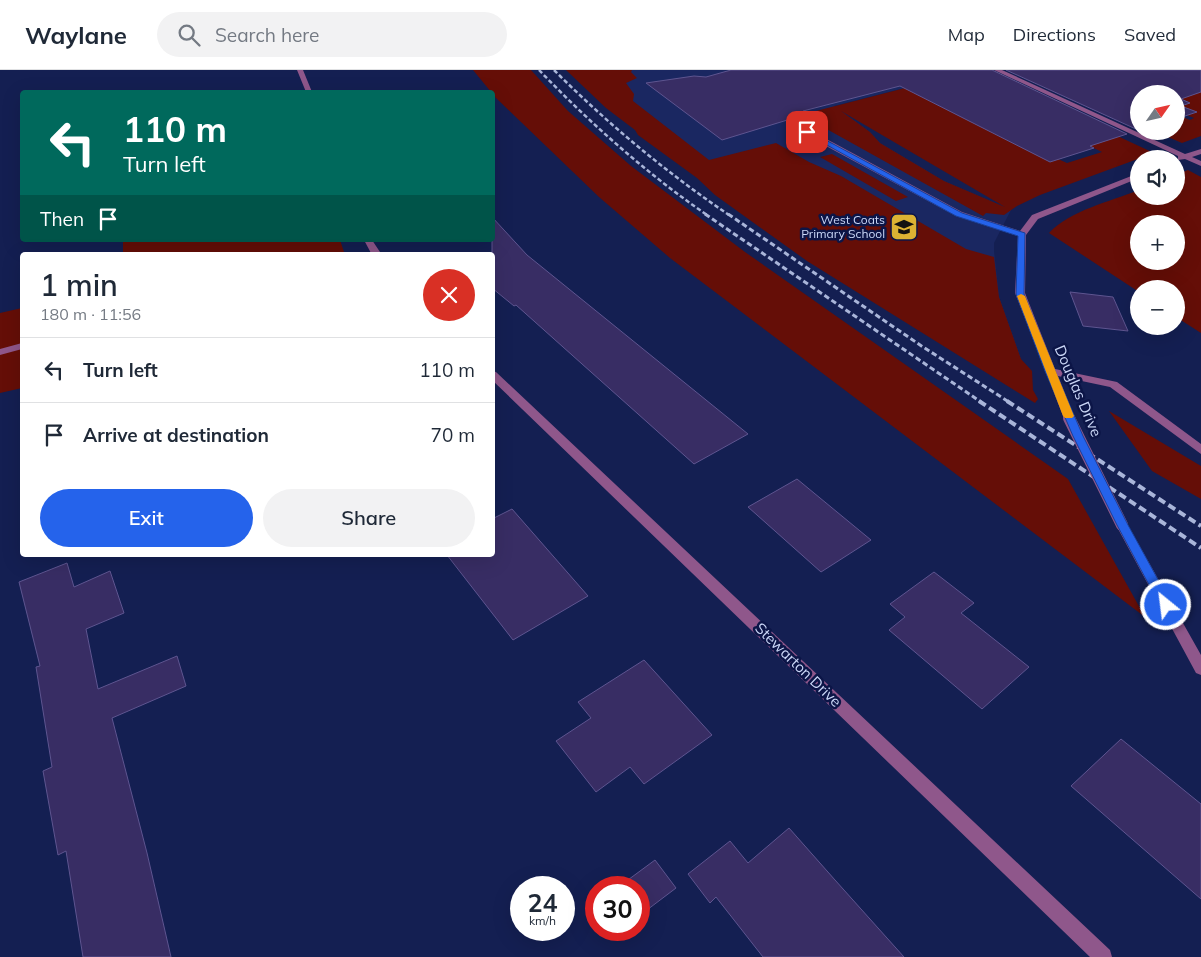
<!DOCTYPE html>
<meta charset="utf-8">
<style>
body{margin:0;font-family:Mulish,sans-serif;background:#f2f2f3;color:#1f2937;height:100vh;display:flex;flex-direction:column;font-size:19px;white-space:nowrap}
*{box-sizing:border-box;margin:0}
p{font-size:16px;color:#747a83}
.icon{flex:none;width:28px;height:28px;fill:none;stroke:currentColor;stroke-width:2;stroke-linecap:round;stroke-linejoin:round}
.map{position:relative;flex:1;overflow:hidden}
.details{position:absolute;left:20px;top:182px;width:475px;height:305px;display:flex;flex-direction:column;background:#fff;border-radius:5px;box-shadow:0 5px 20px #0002}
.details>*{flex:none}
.guide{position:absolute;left:20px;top:20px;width:475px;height:152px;border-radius:5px;box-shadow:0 5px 20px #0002;background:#00695c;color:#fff;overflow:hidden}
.needle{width:32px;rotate:56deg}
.buttons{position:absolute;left:1130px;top:15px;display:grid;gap:10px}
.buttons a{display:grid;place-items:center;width:55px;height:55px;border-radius:50%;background:#fff;box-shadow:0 5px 20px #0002;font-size:25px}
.speed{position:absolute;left:510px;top:806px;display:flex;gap:10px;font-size:25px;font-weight:700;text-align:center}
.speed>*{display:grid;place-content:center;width:65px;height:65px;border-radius:50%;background:#fff;box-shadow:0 5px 20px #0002;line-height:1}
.speed small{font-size:12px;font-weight:400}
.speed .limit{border:8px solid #d22;background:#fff;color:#111}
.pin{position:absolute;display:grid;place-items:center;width:42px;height:42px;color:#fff;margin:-21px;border-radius:10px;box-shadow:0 2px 8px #0006}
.me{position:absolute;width:55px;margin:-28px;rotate:331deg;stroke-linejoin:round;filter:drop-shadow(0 0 4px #0008)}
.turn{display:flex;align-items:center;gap:18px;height:105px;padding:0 20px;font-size:22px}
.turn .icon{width:65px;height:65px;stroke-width:2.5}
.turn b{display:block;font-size:35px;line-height:42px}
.then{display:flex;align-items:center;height:48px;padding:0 20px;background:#0003;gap:10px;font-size:19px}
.round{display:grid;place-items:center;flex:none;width:52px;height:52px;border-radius:26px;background:#f2f2f3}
.headline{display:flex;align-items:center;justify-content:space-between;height:85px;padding:0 20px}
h1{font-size:30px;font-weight:600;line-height:38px}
.action{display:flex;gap:10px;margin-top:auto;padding:10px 20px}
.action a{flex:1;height:58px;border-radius:30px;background:#2563eb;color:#fff;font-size:20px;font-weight:600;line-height:58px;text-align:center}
.action a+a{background:#f2f2f3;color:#1f2937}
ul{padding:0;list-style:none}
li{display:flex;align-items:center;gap:15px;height:65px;padding:0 20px;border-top:1px solid #e0e1e3}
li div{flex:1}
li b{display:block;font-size:19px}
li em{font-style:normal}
header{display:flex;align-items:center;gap:30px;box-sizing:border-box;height:70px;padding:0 25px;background:#fff;border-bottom:1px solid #e0e1e3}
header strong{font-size:24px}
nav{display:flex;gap:28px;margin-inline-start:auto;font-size:18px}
.search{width:350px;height:45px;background:#f2f2f3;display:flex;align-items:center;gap:12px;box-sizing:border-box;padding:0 18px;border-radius:28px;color:#747a83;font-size:19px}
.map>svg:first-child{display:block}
.built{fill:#1a2761}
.green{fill:#650e07;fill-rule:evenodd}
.building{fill:#382d64;stroke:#5e5590}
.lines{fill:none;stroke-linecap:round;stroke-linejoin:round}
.minor{fill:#8f578b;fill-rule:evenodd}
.rail-far2{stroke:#a9b5d9;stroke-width:2.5;stroke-dasharray:4.5 2.5;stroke-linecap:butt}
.rail-far1{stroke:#a9b5d9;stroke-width:3;stroke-dasharray:5.5 3;stroke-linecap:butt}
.rail{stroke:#a9b5d9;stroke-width:4;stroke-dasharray:8 4;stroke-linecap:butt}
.minor-bridge{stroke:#8f578b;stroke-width:12}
.route{fill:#2563eb;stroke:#184099}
.slow{fill:#f59e0b}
.labels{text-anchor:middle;stroke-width:5;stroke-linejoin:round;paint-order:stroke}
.far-poi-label{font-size:12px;fill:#cbd7f7;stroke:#0c1547;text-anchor:end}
.street-label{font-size:15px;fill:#cbd7f7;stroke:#0c1547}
</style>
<header>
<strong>Waylane</strong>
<div class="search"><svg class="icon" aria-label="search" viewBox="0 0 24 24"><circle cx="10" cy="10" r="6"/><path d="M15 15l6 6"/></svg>Search here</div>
<nav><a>Map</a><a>Directions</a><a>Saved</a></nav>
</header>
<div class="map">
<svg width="1201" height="887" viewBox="0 0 1201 887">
<rect width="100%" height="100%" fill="#141f52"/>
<path class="built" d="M595,0h380l-141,36 36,26 10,11 64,38 67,29 -17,33v8l5,46 22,62 -327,-206z"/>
<path class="green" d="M473,0h58l37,41 63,55 114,86 323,227 77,138 -475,-359 -71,-61 -103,-99z
M566,0h66l-1,2 6,6 -11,5 8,11 -1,7 76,59 67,-17 33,19 32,14 125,73 28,8 5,40 22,62 11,12 1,19 5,9 -3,4 -228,-142 -92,-66 -18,-17 -59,-43 -3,-5 -29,-22z
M975,0l179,83 -114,42 -23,11 -13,9 -18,-2 -3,3 -178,-99 10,-3 -3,-2zM841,41l164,96 -61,-26 -64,-38 -10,-11zM1061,62l41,20 -35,11 -9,-4z
M1201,3v63l-19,7 -28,-12h22v-12l7,-2 7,3 4,-2 -7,-3 9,-3 -15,-6 8,-4 -13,-5v-3h-37l-17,5 17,8v18l-55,-24z
M832,84l76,43 -12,4 -76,-44z
M1188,100l13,7v156l-25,-16v-28h-37v3l-90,-59c22,-23 60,-31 90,-43v6h37v-21zM1139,154h37v37h-37z
M123,170h217l5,15h-222z
M22,238v80l-22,5v-80z
M1109,341l92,55v33l-49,-28z"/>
<path class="building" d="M731,0h261l135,64 -37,12 4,2 -44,14 -150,-76 -97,25 4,3 -85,26 -76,-57 48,-7 12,1z
M1006,0h195v22l-20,7 9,4 -9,3 16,6 -21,7v-25h-37l-1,36z
M492,147l35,38 221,179 -54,30 -178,-159 -2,1 -22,-18z
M1070,222l43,5 15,34 -45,-5z
M797,409l74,61 -50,32 -73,-65z
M512,439l76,87 -75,44 -66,-85h45v-36z
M67,493l7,24 36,-16 14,42 -38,16 12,60 79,-33 9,30 -74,32 35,135 24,104h-88l-17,-106 -8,4 -15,-84 9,-4 -16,-100 4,-1 -21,-84z
M934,502l40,31 -13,10 68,54 -47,42 -93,-79 16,-13 -15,-13z
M644,590l68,75 -68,49 -14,-17 -34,25 -40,-51 35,-23 -13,-16z
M1121,669l80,65v95l-130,-113z
M789,758l46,52 69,77h-141l-47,-60 -6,6 -22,-29 42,-33 18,22z
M655,790l21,28 -37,28v-28h-22z"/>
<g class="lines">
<path class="minor" d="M297,0h6l9,22h-6z
M994,0h8l183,84 16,-5v5l-9,3 9,4v5l-16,-7 -7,1v-4z
M787,51h6l169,91 58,19 12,-16 107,-42v5l-101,41 -12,16 -1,58 30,76 62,13 84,62v10l-91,-67 -52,-11 17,42 -2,3h-8l-50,-128 3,-57 -62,-20 -169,-91z
M364,170h8l10,15h-10z
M22,273v6l-22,6v-6z
M492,301l4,1 614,578 2,7h-22l-598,-577z
M1122,450l4,2 75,133v20l-5,-2 -80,-148 2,-3z"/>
<path class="rail-far2" d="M539,0c51,53 107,103 168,145
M554,0c54,54 113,103 175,145"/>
<path class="rail-far1" d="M705,144l276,188
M728,144l195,133 86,55"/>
<path class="rail" d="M979,331l222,147
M1007,331l194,125"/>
<path class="minor-bridge" d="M1069,348l53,107"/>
</g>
<path class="route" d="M807,60l155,83 63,20 -1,61 31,77 28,65 45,89 44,80 -1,4h-9l-45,-84 -44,-89 -28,-65 -29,-77 2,-58 -62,-20 -151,-83 -1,-1z"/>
<path class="slow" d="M1021,224l4,2 49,120 -2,2h-7l-2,-2 -46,-120z"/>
<defs>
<g id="school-square" transform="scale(1.4375)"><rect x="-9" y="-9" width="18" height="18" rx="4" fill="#dcb233" stroke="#0c1547"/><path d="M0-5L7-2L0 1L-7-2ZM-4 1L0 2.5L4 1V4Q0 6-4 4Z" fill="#111"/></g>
</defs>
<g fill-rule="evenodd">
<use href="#school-square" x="904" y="157"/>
</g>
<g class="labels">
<g class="far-poi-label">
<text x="885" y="154">West Coats<tspan x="885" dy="14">Primary School</tspan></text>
</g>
<g class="street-label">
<text transform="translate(1078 321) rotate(67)" y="5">Douglas Drive</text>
<text transform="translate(798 595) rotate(44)" y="5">Stewarton Drive</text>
</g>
</g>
</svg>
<div class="buttons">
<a><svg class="needle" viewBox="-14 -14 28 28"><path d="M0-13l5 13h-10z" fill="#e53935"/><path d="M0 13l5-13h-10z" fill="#747a83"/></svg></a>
<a><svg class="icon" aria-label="sound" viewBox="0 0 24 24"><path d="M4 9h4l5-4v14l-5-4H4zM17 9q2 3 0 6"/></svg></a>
<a>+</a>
<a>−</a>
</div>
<div class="speed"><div>24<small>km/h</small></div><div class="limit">30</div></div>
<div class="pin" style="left:807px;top:62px;background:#d93025"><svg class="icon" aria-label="arrive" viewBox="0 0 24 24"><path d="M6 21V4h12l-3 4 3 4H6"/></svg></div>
<svg class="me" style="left:1166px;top:535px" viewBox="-20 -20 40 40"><circle r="17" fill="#2563eb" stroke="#fff" stroke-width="3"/><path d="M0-11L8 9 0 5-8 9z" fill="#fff"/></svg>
<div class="guide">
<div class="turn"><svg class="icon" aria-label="left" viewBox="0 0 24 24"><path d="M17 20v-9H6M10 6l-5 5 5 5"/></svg><div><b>110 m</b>Turn left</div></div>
<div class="then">Then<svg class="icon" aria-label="arrive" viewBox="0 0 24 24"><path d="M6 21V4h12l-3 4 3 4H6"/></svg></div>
</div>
<section class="details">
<div class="headline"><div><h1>1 min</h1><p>180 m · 11:56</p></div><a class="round" style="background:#d93025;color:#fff"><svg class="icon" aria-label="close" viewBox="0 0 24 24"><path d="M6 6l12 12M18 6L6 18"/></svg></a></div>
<ul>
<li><svg class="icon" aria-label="left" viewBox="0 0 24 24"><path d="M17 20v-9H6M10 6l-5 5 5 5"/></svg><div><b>Turn left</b></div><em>110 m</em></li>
<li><svg class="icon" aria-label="arrive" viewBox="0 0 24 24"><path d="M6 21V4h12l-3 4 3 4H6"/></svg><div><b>Arrive at destination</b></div><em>70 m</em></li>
</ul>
<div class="action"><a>Exit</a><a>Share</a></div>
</section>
</div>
